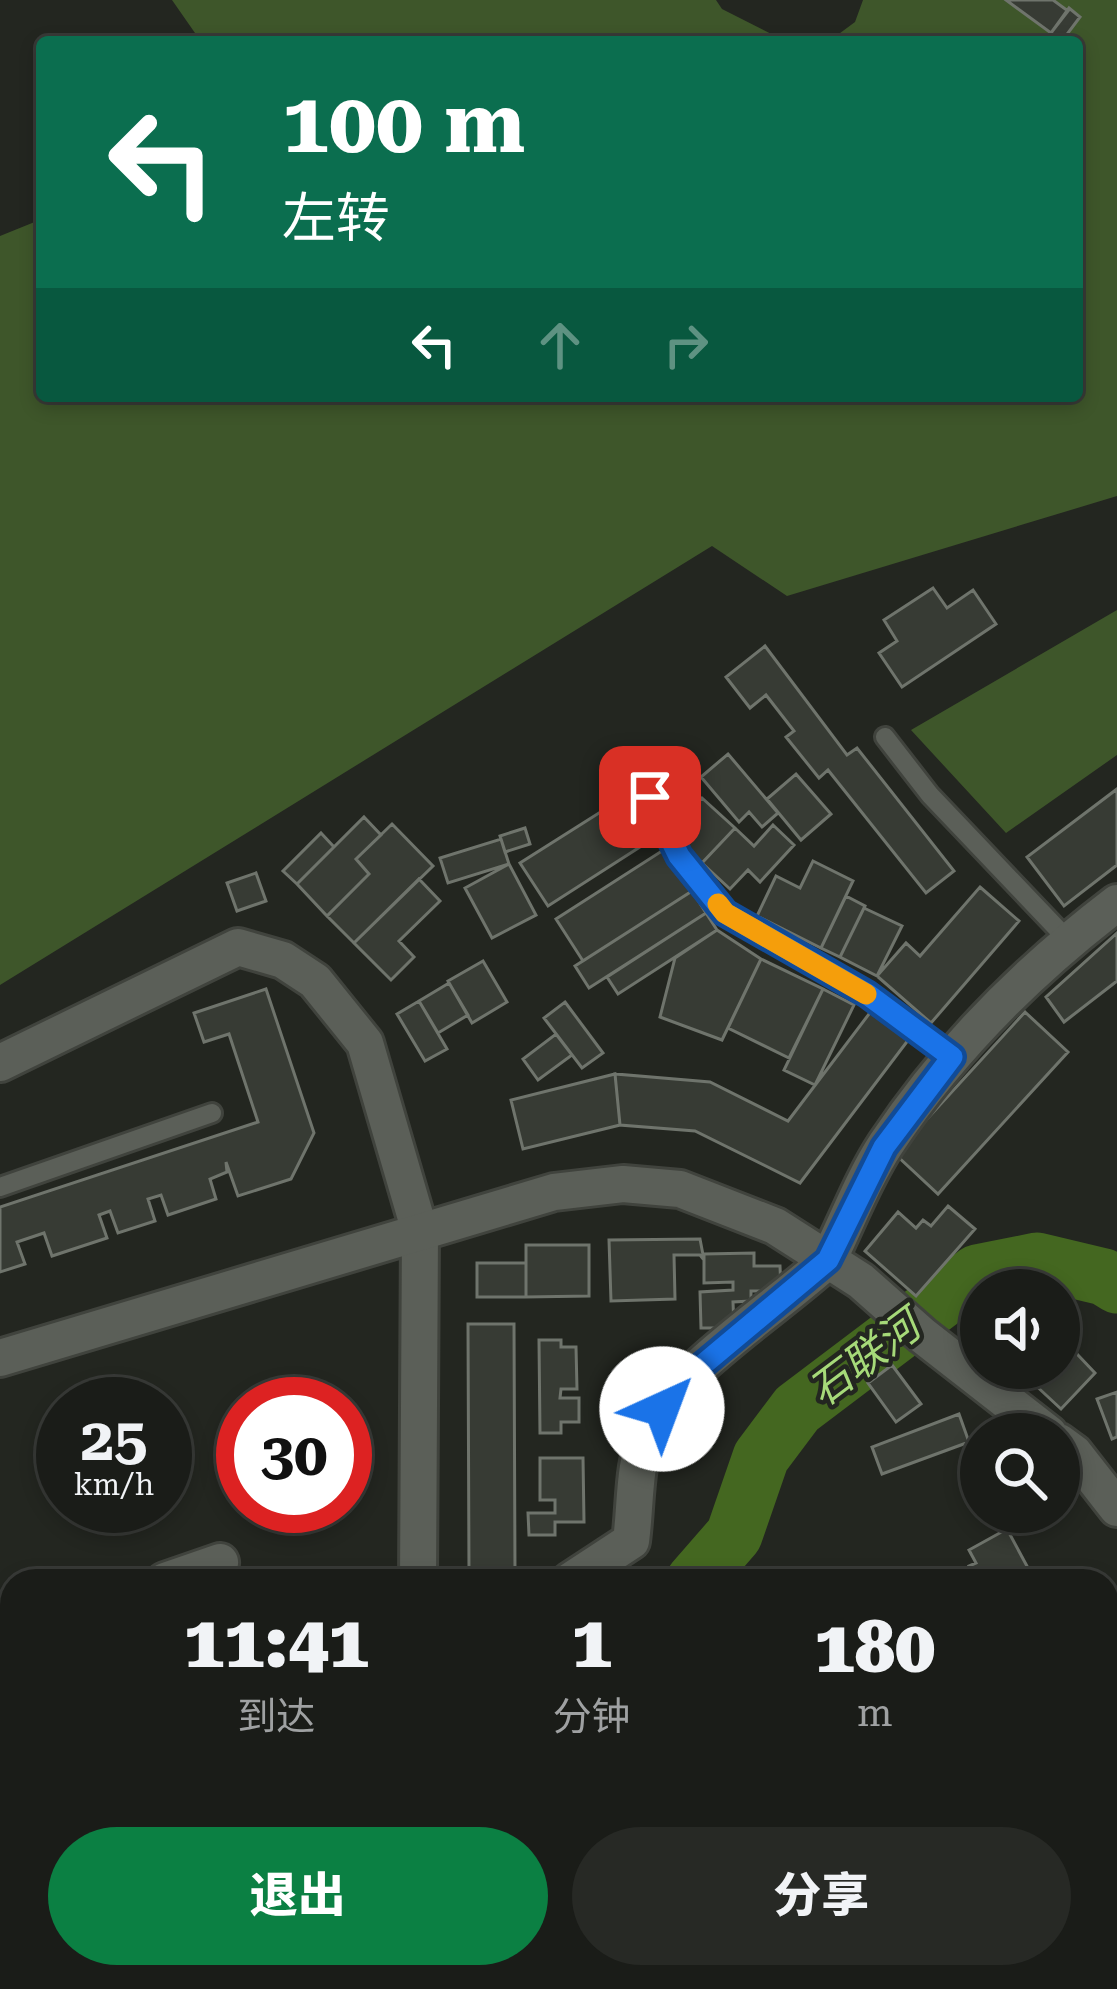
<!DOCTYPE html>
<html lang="zh">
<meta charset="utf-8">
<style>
body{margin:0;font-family:"Roboto Serif","Noto Sans SC",serif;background:#272925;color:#f1f3f6;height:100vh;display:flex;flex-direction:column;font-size:45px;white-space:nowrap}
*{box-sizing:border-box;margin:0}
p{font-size:39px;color:#9fa1a2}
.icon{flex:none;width:66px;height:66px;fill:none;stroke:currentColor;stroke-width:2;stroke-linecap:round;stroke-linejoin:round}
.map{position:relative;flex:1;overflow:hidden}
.drawer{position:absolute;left:0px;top:1569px;width:1119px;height:420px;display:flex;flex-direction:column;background:#1a1c18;border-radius:36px 36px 0 0;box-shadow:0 6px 18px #0003,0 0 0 3px #383a37}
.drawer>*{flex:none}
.hud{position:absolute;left:36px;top:36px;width:1047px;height:366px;border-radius:12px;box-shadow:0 6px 18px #0003,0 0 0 3px #383a37;background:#0b6e4f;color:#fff;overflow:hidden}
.buttons{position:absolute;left:960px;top:1269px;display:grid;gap:24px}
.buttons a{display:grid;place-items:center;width:120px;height:120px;border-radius:50%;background:#1a1c18;box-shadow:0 6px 18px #0003,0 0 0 3px #383a37;font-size:60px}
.speed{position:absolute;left:36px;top:1377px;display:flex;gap:24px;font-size:60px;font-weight:700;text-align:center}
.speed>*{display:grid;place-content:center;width:156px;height:156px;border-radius:50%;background:#1a1c18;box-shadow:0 6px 18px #0003,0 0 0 3px #383a37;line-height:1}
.speed small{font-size:30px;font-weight:400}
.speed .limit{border:18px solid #d22;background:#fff;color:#111}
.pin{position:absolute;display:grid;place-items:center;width:102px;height:102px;color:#fff;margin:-51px;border-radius:24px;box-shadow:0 6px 18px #0006}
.me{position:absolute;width:132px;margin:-66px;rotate:43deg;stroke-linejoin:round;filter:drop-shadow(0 0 9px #0008)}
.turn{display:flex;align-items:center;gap:42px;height:252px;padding:0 48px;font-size:54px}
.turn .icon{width:156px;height:156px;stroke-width:2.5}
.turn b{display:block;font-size:84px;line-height:102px}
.lanes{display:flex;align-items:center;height:114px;padding:0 48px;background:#0003;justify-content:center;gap:60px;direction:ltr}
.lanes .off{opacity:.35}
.eta{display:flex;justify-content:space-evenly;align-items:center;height:204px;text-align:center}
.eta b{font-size:72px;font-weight:800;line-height:84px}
.action{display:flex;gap:24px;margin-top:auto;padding:24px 48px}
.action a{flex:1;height:138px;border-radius:72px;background:#0b8043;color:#fff;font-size:48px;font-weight:800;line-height:138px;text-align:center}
.action a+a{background:#272925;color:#f1f3f6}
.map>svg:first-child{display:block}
.green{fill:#3e562a}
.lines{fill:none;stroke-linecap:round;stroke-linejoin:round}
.river{stroke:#446720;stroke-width:57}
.building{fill:#373b34;stroke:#6f746c;stroke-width:3}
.service-casing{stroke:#40433d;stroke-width:24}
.minor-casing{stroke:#40433d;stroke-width:42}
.tertiary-casing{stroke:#40433d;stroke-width:42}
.service{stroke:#5b5f58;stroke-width:18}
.minor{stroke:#5b5f58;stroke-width:36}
.tertiary{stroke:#5b5f58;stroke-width:36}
.route-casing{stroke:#114b97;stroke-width:30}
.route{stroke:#1a73e8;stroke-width:21}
.slow{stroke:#f59e0b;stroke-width:21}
.labels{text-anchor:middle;stroke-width:9;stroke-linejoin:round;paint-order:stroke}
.water-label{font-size:42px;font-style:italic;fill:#a6da79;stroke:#232620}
</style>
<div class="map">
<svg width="1117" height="1989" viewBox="0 0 1117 1989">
<rect width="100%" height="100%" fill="#232620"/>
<path class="green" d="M172,0h544l6,9 65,33h-599l7,-9z
M863,0h254v496l-330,100 -75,-50 -712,439v-749l42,-17v177h1035v-354h-249l27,-20z
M1117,610v145l-111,78 -95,-103z"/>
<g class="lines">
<path class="river" d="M694,1581l40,-46 27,-78 36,-48 180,-136 60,-12 67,16 13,8
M298,1989l2,-12"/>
</g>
<path class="building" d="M1006,0h47l15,11 -17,22z
M1069,8l11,9 -18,24 -11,-8z
M933,588l14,20 26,-18 23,34 -94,63 -23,-34 18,-12 -13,-21z
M765,646l82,109 10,-7 97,123 -28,22 -98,-123 -9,8 -33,-41 8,-6 -28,-36 -16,13 -24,-31z
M728,754l50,59 -16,14 -13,-15 -10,10 -38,-45z
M796,774l35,40 -30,26 -34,-41z
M1117,789v76l-53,41 -37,-49z
M629,794l28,42 -109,70 -28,-43z
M702,798l33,30 -33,35 -32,-30z
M364,817l17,18 -25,24 13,15 -42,42 -30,-32z
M392,824l41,42 -79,77 -27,-27 42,-42 -13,-15z
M773,825l21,20 -34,37 -12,-12 -18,19 -28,-26 33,-35 19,18z
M525,828l5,16 -25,8 -5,-16z
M321,833l13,14 -37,37 -14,-13z
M501,839l8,25 -61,19 -8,-25z
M665,849l27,42 -109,70 -27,-42z
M813,861l40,20 -32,67 -64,-32 19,-40 24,12z
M509,864l27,51 -44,23 -27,-50z
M256,873l10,28 -29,10 -10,-28z
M419,879l21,22 -41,40 15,16 -23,23 -37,-37z
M980,887l39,34 -88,102 -54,-47 29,-33 14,13z
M692,891l14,22 -117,75 -14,-22z
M846,896l19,10 -25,51 -19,-9z
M864,908l38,18 -25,50 -37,-19z
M706,913l11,17 -99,64 -11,-17z
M717,930l44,29 -39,81 -62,-23 15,-59z
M1117,933v48l-53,41 -18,-25z
M761,959l62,30 -34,69 -61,-30z
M483,961l24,41 -35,21 -24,-42z
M449,983l19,32 -30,18 -19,-32z
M266,989l48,144 -23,46 -53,17 -12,-34 1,10 -17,7 6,20 -48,16 -7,-20 -13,4 7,22 -37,12 -8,-22 -11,4 8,23 -55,18 -8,-23 -27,9 8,22 -25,8v-65l258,-85 -29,-88 -25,8 -10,-29z
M823,989l31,16 -39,80 -31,-15z
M419,1001l28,48 -22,12 -28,-47z
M565,1002l38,51 -21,15 -38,-50z
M872,1010l37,29 -109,144 -105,-52 -75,-6 -5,-51 95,8 78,39z
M1025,1012l43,40 -130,142 -43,-40z
M556,1034l16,21 -34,25 -15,-21z
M615,1074l5,51 -97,24 -12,-49z
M948,1206l27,23 -59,67 -51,-45 33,-39 18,16 7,-8 8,6z
M700,1239l4,21 -4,-5h-26l1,44 -64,2 -2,-61z
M526,1245h63v51l-63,1z
M754,1253v13h26l1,25h-30v10l-18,1 1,26h-33l-1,-36 33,-2v-8l-29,1v-29z
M477,1263h49v34h-49z
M468,1324h46l1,248 -46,1z
M1059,1335l36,38 -34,36 -44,-41h42z
M539,1340h22v7h15l1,42h-16l-1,9h19v24h-18v11h-21z
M892,1365l29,39 -25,18 -28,-39z
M1117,1392v45l-5,2 -15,-40z
M959,1414l10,28 -87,32 -10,-27z
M540,1458h43l1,64h-29v13h-26l-1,-22h27v-13h-15z
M1007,1529l28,52h-58l-8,-15 7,-3 -7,-13z"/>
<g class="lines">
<g class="service-casing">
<path id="service" d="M885,737l45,58 138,145
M650,797l28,60 47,56 142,81 85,63
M0,1187l212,-74
M1113,1989l4,-4"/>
</g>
<g class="minor-casing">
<path id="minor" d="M0,1063l238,-116 45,13 32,21 50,62 55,189 -2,349
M165,1581l55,-19 -16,19
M570,1581l61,-40c5,-37 2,-75 17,-110 25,-59 130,-124 180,-171
M0,1638l12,-4
M0,1989l12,-35
M212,1989v-12"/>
</g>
<g class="tertiary-casing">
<path id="tertiary" d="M828,1260c19,-38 35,-81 58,-116 62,-93 143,-174 231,-241
M0,1358l554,-166 69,-8 57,5 95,37 86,55 61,54 127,99
M1059,1442l15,11 43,55"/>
</g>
<use href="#service" class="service"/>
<use href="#minor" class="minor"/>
<use href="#tertiary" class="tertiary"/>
</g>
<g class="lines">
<g class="route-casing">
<path id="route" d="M650,797l29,59 46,57 142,81 85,63 -68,90 -56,113 -153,128 -13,21"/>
</g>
<use href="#route" class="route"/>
<path class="slow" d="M718,904l7,9 141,81"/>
</g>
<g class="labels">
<g class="water-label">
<text transform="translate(864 1358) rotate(-37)" y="15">石联河</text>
</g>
</g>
</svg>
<div class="buttons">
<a><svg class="icon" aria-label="sound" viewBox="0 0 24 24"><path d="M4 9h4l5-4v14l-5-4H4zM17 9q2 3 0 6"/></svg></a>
<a><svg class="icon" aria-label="search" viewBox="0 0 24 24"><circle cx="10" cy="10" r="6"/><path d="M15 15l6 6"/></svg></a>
</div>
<div class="speed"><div>25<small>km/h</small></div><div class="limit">30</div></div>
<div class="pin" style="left:650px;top:797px;background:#d93025"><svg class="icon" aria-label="arrive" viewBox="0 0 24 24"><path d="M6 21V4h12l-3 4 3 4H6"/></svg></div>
<svg class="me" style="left:662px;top:1409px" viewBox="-20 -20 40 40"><circle r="19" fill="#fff"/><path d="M0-13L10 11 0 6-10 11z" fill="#1a73e8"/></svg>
<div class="hud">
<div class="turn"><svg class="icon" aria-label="left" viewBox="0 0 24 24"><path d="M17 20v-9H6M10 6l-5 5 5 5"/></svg><div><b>100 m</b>左转</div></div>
<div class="lanes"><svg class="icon" aria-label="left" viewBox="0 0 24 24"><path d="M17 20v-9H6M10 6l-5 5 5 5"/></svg><svg class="icon off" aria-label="ahead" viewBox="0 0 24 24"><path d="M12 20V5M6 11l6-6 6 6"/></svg><svg class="icon off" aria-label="right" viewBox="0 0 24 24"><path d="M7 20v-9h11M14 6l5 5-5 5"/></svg></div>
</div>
<section class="drawer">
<div class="eta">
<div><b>11:41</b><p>到达</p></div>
<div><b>1</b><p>分钟</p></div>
<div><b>180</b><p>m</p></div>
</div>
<div class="action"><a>退出</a><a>分享</a></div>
</section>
</div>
